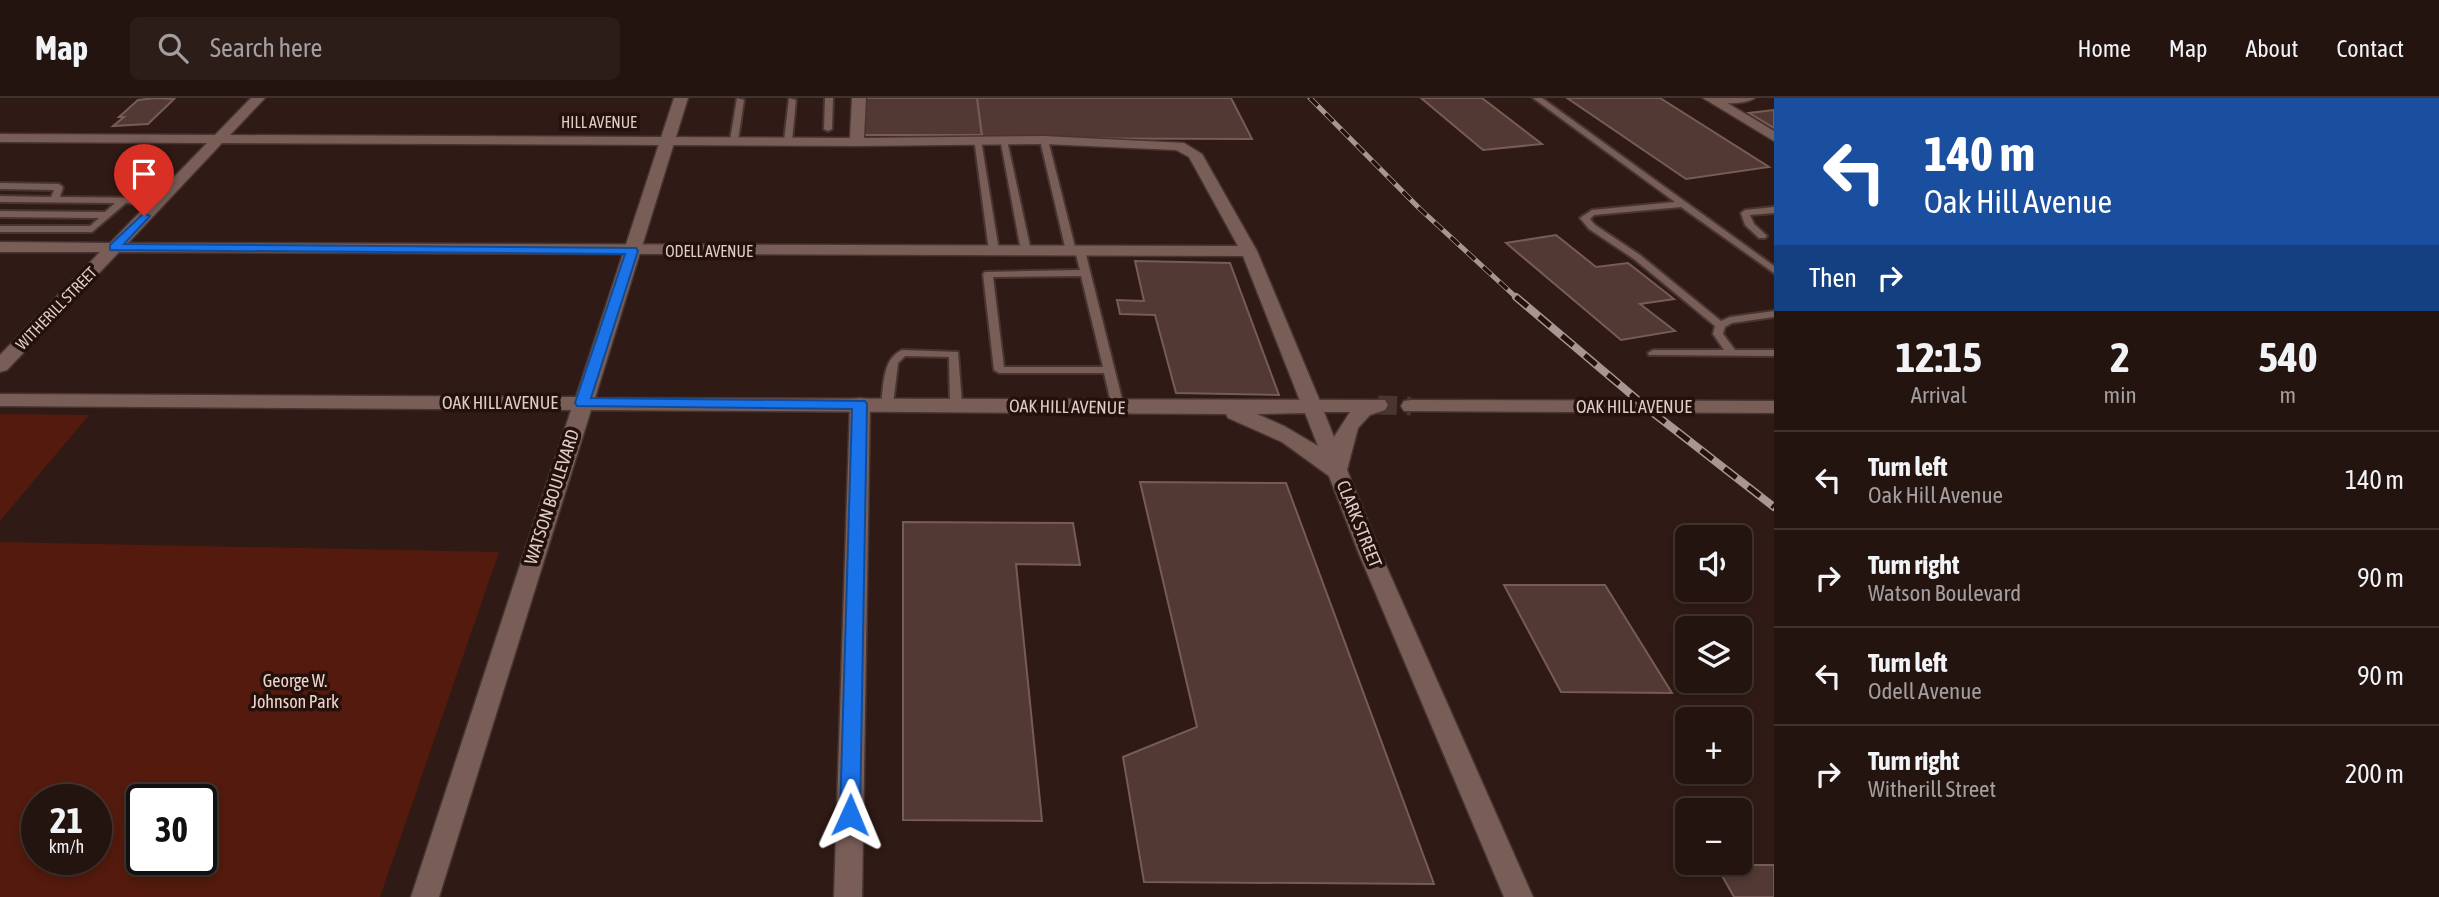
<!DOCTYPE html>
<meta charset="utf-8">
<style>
body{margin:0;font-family:"Asap Condensed",sans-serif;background:#2c1d19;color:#f1f3f6;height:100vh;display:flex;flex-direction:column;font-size:26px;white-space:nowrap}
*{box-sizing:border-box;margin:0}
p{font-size:23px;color:#a39e9f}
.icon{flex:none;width:38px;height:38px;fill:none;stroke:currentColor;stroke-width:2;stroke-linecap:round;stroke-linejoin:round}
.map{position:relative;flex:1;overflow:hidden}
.drawer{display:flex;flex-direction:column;background:#241410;width:665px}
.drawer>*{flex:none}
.guide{background:#1a4fa0;color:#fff;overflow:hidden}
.tools{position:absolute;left:1675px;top:427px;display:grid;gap:14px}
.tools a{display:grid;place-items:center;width:77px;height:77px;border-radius:10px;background:#241410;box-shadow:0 4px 10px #0003,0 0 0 2px #413330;font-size:35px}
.speed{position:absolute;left:21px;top:686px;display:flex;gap:14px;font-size:35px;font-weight:700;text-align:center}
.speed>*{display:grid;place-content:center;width:91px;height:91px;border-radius:50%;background:#241410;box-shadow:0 4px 10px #0003,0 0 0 2px #413330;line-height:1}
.speed small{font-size:18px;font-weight:400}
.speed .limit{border:4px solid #111;border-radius:10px;background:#fff;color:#111}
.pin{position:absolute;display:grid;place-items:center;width:60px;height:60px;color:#fff;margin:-72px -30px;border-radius:50% 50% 50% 0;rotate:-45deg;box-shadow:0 0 7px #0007}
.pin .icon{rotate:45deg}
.me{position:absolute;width:77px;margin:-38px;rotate:1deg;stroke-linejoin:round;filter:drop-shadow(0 0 5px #0008)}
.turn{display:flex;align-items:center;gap:24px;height:147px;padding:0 35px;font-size:32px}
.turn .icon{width:91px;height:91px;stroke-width:2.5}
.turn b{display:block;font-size:49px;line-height:60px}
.then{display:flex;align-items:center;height:66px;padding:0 35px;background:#0003;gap:14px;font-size:26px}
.eta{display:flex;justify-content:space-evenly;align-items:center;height:119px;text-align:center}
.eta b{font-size:42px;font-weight:700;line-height:49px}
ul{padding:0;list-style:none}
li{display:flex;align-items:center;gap:21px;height:98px;padding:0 35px;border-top:2px solid #413330}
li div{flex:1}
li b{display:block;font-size:26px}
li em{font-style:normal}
header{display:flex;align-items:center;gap:42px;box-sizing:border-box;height:98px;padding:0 35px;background:#241410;border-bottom:2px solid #413330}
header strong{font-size:33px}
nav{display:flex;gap:38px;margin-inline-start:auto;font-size:24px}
.search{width:490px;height:63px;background:#2c1d19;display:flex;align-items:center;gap:18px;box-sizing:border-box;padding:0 24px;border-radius:10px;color:#a39e9f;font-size:26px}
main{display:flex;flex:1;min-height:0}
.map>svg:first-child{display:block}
.green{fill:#531a0d;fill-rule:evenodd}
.building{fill:#523934;stroke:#765c55;stroke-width:2}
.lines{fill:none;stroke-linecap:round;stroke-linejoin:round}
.secondary-tunnel{stroke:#4a3530;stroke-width:19;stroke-dasharray:19 10;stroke-linecap:butt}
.lane-casing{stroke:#473532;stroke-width:4}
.street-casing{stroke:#473532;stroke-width:3}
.secondary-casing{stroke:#473532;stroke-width:3}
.lane{fill:#785e57;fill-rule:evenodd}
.street{fill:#785e57;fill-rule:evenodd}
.secondary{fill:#785e57;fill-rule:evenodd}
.rail-far1-casing{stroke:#a89692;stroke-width:5}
.rail-casing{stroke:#a89692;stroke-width:8}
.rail-far1{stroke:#25110c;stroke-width:3.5;stroke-dasharray:11;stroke-linecap:butt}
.rail{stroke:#25110c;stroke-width:5;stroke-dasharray:15;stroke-linecap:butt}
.route{fill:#1a73e8;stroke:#114b97;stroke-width:2}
.labels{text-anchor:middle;stroke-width:7;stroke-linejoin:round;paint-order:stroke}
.far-street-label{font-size:16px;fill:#ddcdc9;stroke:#25110c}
.street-label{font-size:18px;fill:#ddcdc9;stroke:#25110c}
.park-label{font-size:18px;fill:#eed4cd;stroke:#25110c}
</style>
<header>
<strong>Map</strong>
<div class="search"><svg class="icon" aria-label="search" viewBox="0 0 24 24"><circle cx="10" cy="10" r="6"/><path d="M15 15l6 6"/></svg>Search here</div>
<nav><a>Home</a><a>Map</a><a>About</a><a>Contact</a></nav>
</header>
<main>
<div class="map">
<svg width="1774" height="799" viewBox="0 0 1774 799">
<rect width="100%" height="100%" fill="#301a15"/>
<path class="green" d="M0,316l89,1 -89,106z
M0,444l499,10 -119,345h-380zM37,702h59v59h-59zM142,702h59v59h-59z"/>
<path class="building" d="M156,0l18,1 -26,25 -35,2 11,-9h-5l19,-17z
M864,0h113l5,37h-119z
M977,0h254l21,41 -270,-1z
M1421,0h61l60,46 -59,6z
M1567,0h93l109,69 -83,12z
M1774,12v18l-25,-15z
M1556,137l40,32 32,-4 46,36 -34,5 35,27 -54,9 -115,-97z
M1135,163l95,2 49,132 -103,-2 -21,-78 -35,-1 -3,-14 27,1z
M1140,384l146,1 148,401 -290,-2 -21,-125 74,-30z
M903,424l170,1 7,42 -64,-1 26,257 -139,-1z
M1504,487h101l67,108 -111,-1z
M1716,767h58v32h-40z"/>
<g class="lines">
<path class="secondary-tunnel" d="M1378,307l33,1"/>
<g class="lane-casing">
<path id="lane" d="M737,0l7,2 -6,40 -4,2 -4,-2z
M789,0l7,2 -4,41 -4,2 -4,-2z
M825,0h8l-1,31 -4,2 -4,-2z
M1533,0h9l232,168v7l-93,-66 -87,8 -4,4 5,6 45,30 81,66 9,-4 44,-6v6l-42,6 -7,4 -2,7 12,16h39v6l-125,-1 -1,-2 5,-3h71l-11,-16 2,-8 -81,-67 -45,-30 -9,-11 12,-8 83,-8z
M974,40l7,2 18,111 -5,3 -5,-3z
M1000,40l7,2 24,111 -5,3 -5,-3z
M1041,40l7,2 28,111 4,-3 5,3 39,156 -2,3h-8l-2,-3 -8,-34h-105l-5,-3 -11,-96 2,-2 95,-2 -5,-19 -4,3 -5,-3 -26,-111zM1081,178l22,91h-99l-11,-90z
M0,85l59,1 4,3 -3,10 99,1 4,3 -4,3 -33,-1 -34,29h-92v-6h90l9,-8 -99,-1v-6l105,1 10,-9 -115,-1v-6l51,1 3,-7 -54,-1z
M1774,109v6l-24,2 4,9 13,12 -2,2h-6l-14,-13 -4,-12 4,-3z
M902,252l56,2 4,53 -2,3h-8l-2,-3 -1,-48 -44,-1 -7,7 -5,42 -2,3h-8l-2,-3c3,-20 1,-46 21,-55z"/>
</g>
<g class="street-casing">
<path id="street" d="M251,0h14l-35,37 620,3 2,-40h14l-2,40 180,-2 140,7 18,11 55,97 65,155 -3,5h-14l-3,-5 -59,-150 -1124,-4 -112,118 -7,2v-17l100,-103h-100v-10l110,1 97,-100 -207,-1v-8l215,1zM222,45l635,3 187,-2 132,6 13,7 49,89 -1110,-3z
M1703,0h52c-10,7 -42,7 -52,0z
M860,300l7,1 3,5 -8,493h-28l16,-493 3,-5z"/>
</g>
<g class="secondary-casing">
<path id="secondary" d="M674,0h14l-93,300 790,2 3,5 -3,5 -15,5 -12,13 -11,42 34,84 152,343h-29l-145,-343 -30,-78 -47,-34 -54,-24 -2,-4 -635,-4 -152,487h-28l160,-487 -571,-4v-12l576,3zM1324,314h26l-16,25zM1305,315l13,33 -34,-20 -27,-12z
M1703,0h16l55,33v10z
M1411,302l363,1v12l-370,-2 -3,-5 3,-5z"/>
</g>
<use href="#lane" class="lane"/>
<use href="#street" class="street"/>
<use href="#secondary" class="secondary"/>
<g class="rail-far1-casing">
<path id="rail-far1" d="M1310,0l109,110 99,91"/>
</g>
<g class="rail-casing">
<path id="rail" d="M1516,199l136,115 122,95"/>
</g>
<use href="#rail-far1" class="rail-far1"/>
<use href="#rail" class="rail"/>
</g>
<path class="route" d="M144,115l6,3 -26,28 512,4 2,3 -47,147 274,3 2,3 -7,411 -3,7 -7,3 -7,-3 -3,-7 12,-406 -275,-3 -2,-3 50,-149 -515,-4v-5z"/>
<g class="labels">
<g class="far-street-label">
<text x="599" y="30">HILL AVENUE</text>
<text x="709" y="159">ODELL AVENUE</text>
<text transform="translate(56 210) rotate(-46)" y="6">WITHERILL STREET</text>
</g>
<g class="street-label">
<text x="500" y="311">OAK HILL AVENUE</text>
<text transform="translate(1067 309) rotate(1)" y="6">OAK HILL AVENUE</text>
<text x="1634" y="315">OAK HILL AVENUE</text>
<text transform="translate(552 399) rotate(-72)" y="6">WATSON BOULEVARD</text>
<text transform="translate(1359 426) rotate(68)" y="6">CLARK STREET</text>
</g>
<g class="park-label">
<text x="295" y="589">George W.<tspan x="295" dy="21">Johnson Park</tspan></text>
</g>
</g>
</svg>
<div class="tools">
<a><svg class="icon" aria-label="sound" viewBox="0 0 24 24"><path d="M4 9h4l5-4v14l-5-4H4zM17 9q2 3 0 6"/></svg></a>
<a><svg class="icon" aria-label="layers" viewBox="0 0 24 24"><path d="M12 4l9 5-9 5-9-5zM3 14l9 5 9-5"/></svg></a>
<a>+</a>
<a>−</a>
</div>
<div class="speed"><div>21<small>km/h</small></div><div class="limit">30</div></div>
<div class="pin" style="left:144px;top:118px;background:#d93025"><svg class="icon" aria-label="arrive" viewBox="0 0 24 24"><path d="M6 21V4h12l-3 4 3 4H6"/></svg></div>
<svg class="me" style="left:850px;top:717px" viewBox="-20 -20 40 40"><path d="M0-17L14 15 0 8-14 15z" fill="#1a73e8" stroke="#fff" stroke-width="4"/></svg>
</div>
<section class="drawer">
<div class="guide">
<div class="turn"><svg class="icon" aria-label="left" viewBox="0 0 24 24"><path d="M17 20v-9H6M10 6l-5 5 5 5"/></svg><div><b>140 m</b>Oak Hill Avenue</div></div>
<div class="then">Then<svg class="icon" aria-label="right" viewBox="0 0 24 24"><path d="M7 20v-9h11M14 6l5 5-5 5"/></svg></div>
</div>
<div class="eta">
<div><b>12:15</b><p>Arrival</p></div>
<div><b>2</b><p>min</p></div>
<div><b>540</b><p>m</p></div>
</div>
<ul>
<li><svg class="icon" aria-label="left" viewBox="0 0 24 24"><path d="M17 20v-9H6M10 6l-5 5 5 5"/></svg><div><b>Turn left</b><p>Oak Hill Avenue</p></div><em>140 m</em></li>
<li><svg class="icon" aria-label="right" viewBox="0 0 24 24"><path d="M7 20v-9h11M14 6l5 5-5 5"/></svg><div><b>Turn right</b><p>Watson Boulevard</p></div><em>90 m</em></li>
<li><svg class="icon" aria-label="left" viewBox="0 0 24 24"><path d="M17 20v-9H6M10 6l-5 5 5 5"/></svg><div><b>Turn left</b><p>Odell Avenue</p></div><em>90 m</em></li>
<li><svg class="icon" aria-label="right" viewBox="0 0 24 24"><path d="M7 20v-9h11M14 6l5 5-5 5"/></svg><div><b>Turn right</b><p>Witherill Street</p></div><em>200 m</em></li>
</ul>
</section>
</main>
